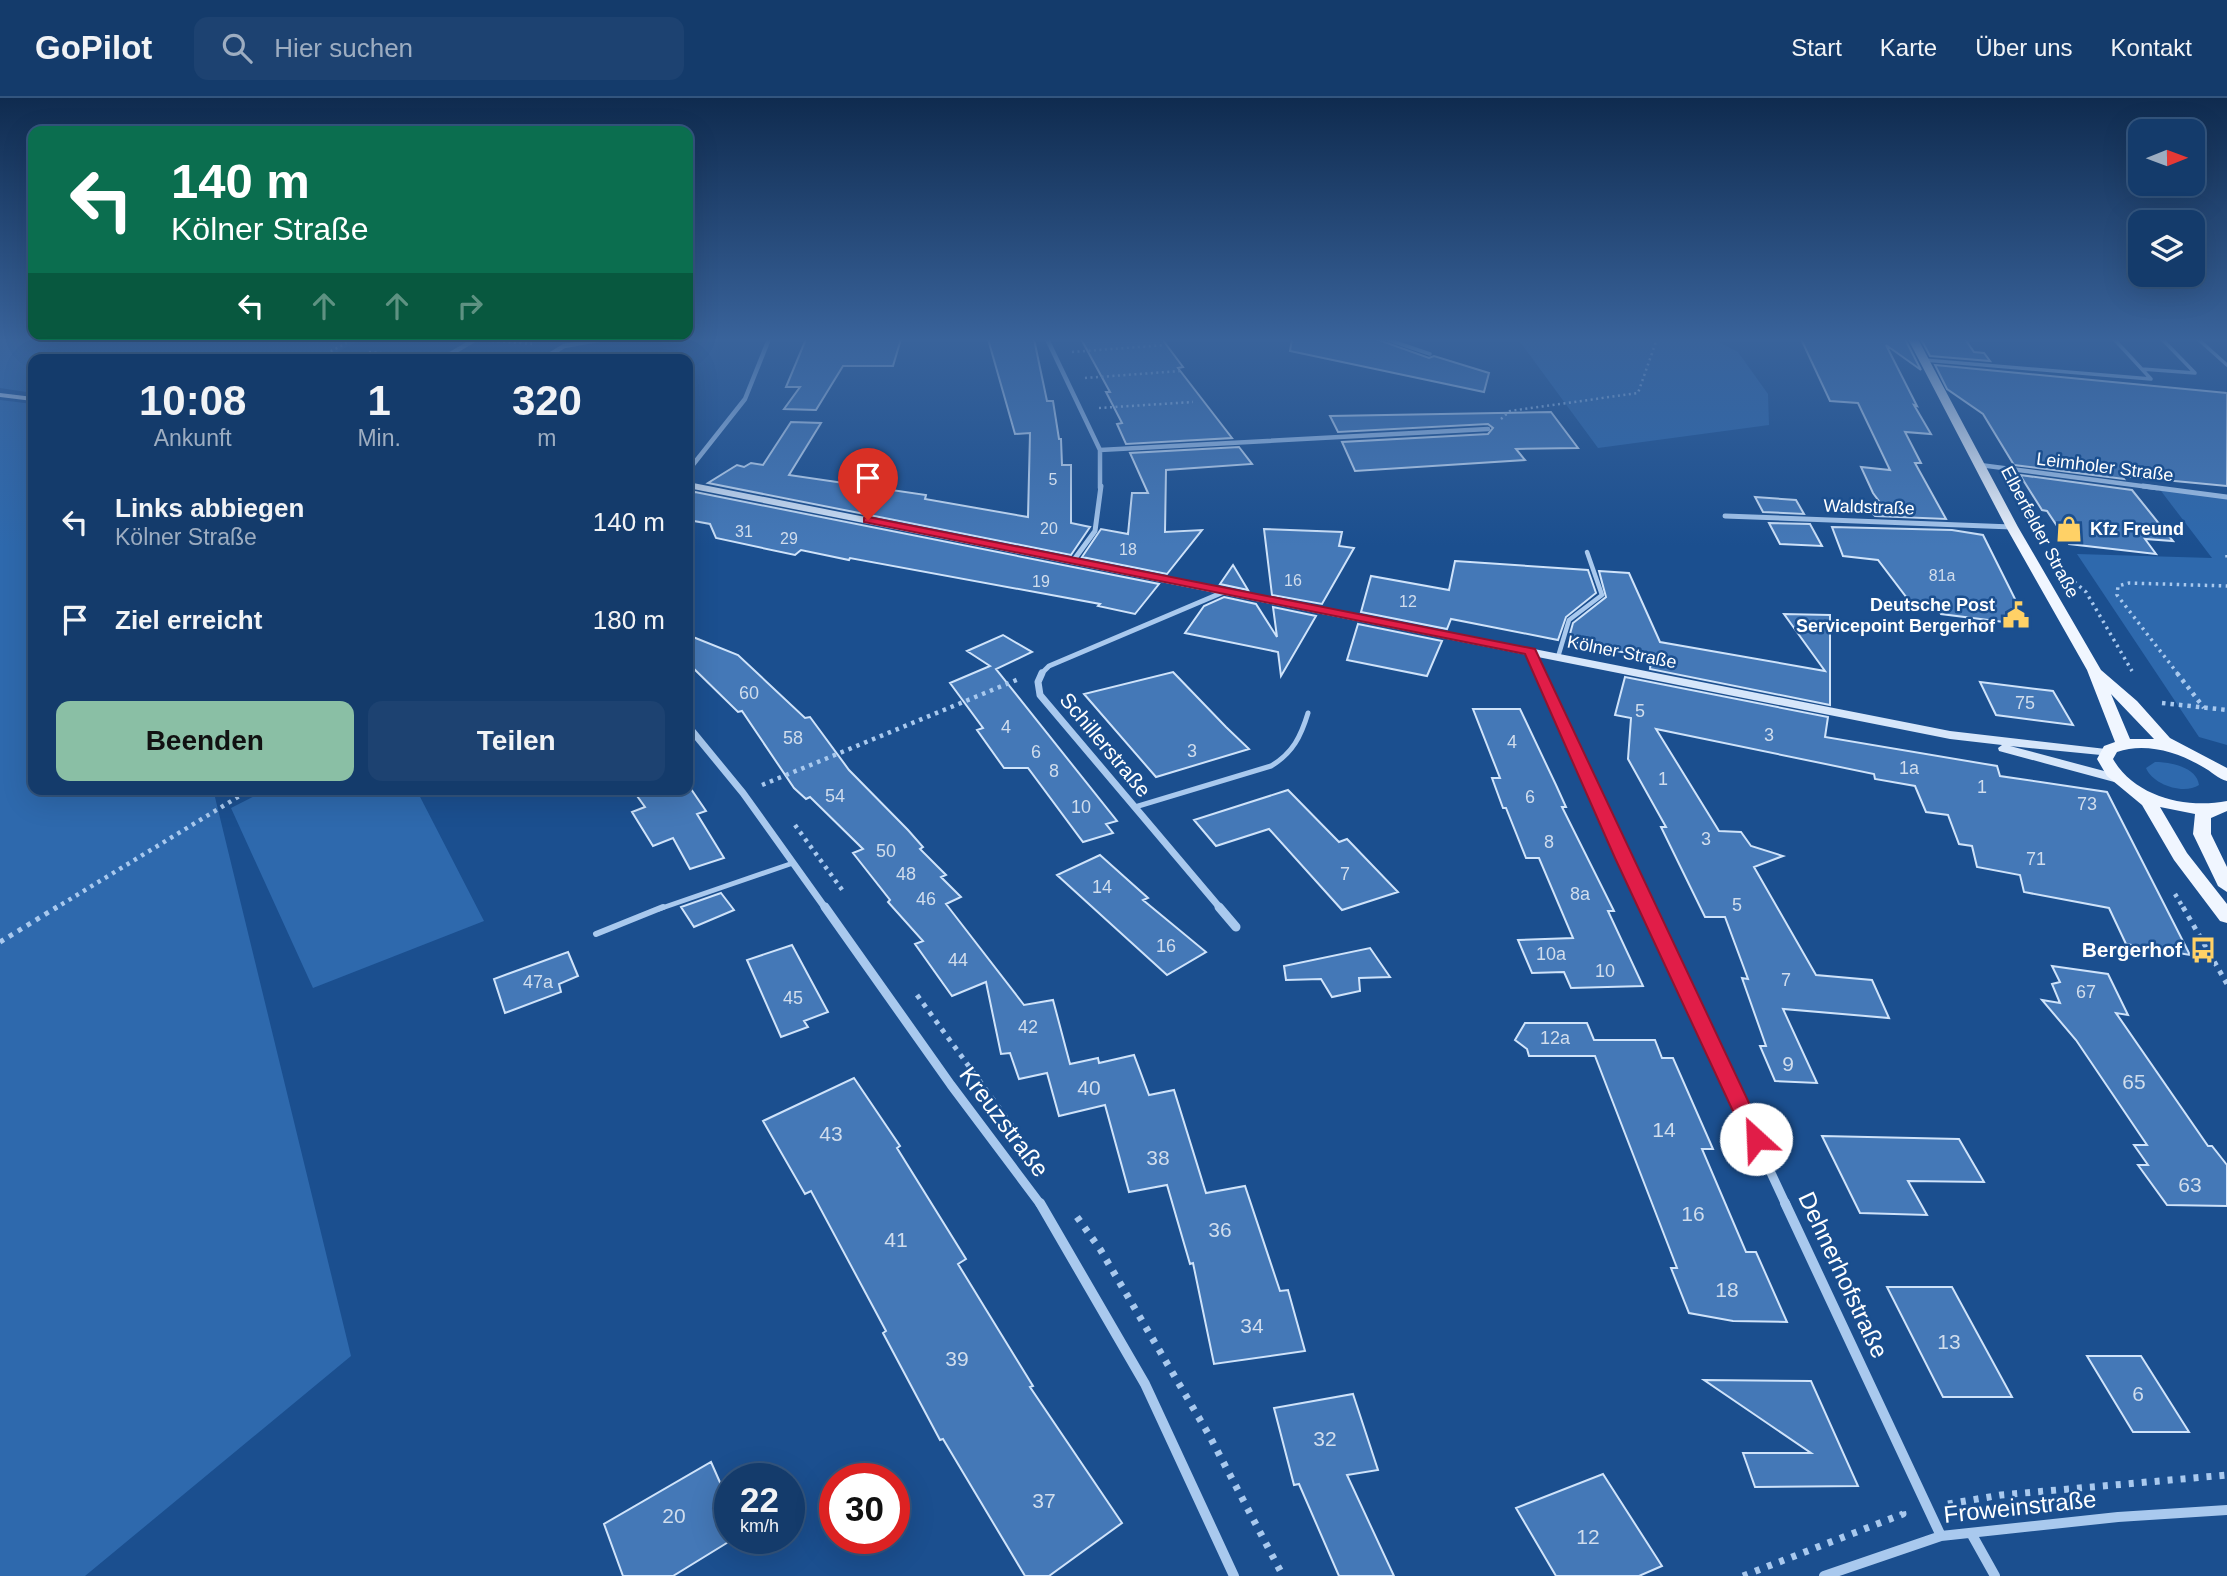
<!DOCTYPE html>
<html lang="de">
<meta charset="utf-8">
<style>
body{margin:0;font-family:Arial,sans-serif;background:#1d4271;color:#f1f3f6;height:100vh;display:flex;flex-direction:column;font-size:26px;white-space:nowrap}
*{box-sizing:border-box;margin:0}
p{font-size:23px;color:#9dadc1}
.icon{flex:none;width:38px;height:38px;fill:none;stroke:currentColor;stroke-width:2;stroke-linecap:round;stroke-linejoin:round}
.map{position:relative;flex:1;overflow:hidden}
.side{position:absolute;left:28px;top:256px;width:665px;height:441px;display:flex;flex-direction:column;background:#143b6b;border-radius:14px;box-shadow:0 7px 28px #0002,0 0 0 2px #33557e}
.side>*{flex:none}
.top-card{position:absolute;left:28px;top:28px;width:665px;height:214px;border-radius:14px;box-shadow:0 7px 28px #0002,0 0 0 2px #33557e;background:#0b6e4f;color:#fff;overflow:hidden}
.needle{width:46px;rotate:89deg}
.controls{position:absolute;left:2128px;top:21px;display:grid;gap:14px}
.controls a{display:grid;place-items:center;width:77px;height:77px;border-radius:14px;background:#143b6b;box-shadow:0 7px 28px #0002,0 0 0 2px #33557e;font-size:35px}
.speed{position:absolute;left:714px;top:1365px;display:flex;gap:14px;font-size:35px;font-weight:700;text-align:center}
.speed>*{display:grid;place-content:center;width:91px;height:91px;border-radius:50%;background:#143b6b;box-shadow:0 7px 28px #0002,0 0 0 2px #33557e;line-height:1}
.speed small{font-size:18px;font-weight:400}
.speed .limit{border:10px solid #d22;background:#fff;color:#111}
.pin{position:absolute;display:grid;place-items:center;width:60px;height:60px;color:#fff;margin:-72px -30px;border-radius:50% 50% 50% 0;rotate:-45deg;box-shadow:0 0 7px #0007}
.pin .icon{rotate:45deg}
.me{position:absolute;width:77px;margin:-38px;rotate:335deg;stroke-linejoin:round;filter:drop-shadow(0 0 5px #0008)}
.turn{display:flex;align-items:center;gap:24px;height:147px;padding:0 28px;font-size:32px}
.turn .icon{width:91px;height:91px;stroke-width:2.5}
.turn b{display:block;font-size:49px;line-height:60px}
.lanes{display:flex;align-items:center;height:66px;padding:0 28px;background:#0003;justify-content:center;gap:35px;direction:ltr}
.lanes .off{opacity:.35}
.eta{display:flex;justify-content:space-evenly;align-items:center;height:119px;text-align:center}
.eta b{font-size:42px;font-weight:800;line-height:49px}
.cta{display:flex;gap:14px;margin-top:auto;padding:14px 28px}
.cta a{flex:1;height:80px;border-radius:14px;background:#8abfa5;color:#111;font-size:28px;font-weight:800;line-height:80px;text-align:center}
.cta a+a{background:#1d4271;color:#f1f3f6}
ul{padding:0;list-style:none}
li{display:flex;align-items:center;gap:21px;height:98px;padding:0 28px}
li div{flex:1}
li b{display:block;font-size:26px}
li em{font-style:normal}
header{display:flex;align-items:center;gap:42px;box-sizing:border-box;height:98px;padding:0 35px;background:#143b6b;border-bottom:2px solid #33557e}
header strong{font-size:33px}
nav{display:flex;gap:38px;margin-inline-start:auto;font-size:24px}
.search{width:490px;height:63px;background:#1d4271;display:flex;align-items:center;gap:18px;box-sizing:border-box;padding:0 24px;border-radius:14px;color:#9dadc1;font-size:26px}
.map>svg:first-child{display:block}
.green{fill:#2e69ad}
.building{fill:#4478b7;stroke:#cfe3fa;stroke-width:2}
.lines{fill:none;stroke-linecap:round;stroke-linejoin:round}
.path-far4{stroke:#a9c9ee;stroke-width:2.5;stroke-dasharray:2 3.5;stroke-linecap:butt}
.path-far3{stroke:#a9c9ee;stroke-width:3.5;stroke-dasharray:2.5 4.5;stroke-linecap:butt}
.path-far2{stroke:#a9c9ee;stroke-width:4.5;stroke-dasharray:3.5 5;stroke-linecap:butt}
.path-far1{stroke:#a9c9ee;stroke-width:5;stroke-dasharray:4.5 6;stroke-linecap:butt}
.path{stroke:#a9c9ee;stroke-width:7;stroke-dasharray:5 8;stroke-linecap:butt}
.lane-far3{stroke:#a9c9ee;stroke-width:3.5}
.lane-far2{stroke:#a9c9ee;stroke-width:4.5}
.lane-far1{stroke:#a9c9ee;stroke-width:5}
.lane{stroke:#a9c9ee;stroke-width:6}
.street-far4{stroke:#a9c9ee;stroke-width:4.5}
.street-far3{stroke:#a9c9ee;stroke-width:5}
.street-far2{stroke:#a9c9ee;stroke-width:7}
.street-far1{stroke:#a9c9ee;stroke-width:9}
.street{stroke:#a9c9ee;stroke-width:10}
.secondary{fill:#d6e6fa;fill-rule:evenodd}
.primary{fill:#f0f6ff;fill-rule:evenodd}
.route{fill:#e11d48;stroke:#92132f;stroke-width:2}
.labels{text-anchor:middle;stroke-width:5;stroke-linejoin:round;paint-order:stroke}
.far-number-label{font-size:16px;fill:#d0dded}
.far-street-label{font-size:18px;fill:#fff;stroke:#1b4f8f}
.far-poi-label{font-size:18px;font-weight:bold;fill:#fff;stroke:#1b4f8f;text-anchor:start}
.number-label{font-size:18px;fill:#d0dded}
.street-label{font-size:21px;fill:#fff;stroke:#1b4f8f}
.poi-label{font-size:21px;font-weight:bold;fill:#fff;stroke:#1b4f8f;text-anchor:end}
.near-number-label{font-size:21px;fill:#d0dded}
.near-street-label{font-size:24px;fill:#fff;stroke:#1b4f8f}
</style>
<header>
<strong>GoPilot</strong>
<div class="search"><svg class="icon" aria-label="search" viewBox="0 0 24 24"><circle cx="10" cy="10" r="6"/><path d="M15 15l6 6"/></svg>Hier suchen</div>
<nav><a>Start</a><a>Karte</a><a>Über uns</a><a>Kontakt</a></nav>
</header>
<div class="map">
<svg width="2227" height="1478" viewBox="0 0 2227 1478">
<rect width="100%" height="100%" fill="#1b4f8f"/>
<path class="green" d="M0,241h362l-38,20h-291v34l-33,-5z
M1518,241h195l25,13 30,42 1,31 -171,23z
M0,302l33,4v385h180l138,567 -266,220h-85z
M2158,389l69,11v247l-28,-8 -122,-183 135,4z
M2155,664c15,0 42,5 44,23 -15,10 -46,0 -53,-17z
M268,691h148l68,132 -171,67 -82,-180z"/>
<path class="building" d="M806,241h95l-8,27h-50l-27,44 -32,-1 16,-22h-14z
M988,241h46l13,62h6l6,38h2l1,26h9v58l19,4 -19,28 -363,-72 29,-18 7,2 7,-4 12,2 28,-43 30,1 -32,52 137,20 -1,4 103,18 2,-84 -15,1z
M1081,241h81l21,28 -5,1 54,70 -106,6 -9,-20 5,-1 -16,-31h4z
M1292,241h84l53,19 5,-2 55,17 -5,19 -194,-41z
M1801,241h104l16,31 -35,-25 31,61 -3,-1 17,29 -26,-2 16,31h-6l31,56 -71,-3 -5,-5 17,1 -14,-19 -12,-26 29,3 -32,-67 -28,-2z
M1921,241h44l9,13 10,1 6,8 -60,-5z
M1935,267l292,28v93l-105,-10 2,3 -110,-14 -31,-51 -36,-25z
M1551,314l27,36 -62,1 9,11 -170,11 -13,-29 146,-8 5,-6 -5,-4 -150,8 -8,-16z
M1239,349l13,17 -86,6 -1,62 37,-2 -35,44 -85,-17 19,-28 27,5 4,-41h16l-18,-40z
M2020,377l112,15 41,51 -28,-2 11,15 -87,-10 -22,-33 -5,-1z
M695,394l464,92 -24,30 -37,-8 2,-2 -250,-46 -1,2 -48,-10 -6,5 -79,-17 -6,-14 -22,-4v-24z
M1755,399l41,3 8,14 -41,-2z
M1769,425l41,1 12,22 -42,-2z
M1832,429l120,3 31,5 45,90 -87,-11 -5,-11 -26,-1 -32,-42 -35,-4z
M1264,431l78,3 -3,14 15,2 -32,56 -50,-9z
M1455,463l133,9 8,23 -30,24 -8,23 -107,-21 -4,10 -86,-17 10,-36 78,14z
M1233,467l15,25 -28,-6z
M1599,473l30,2 31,69 165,29 -41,-57 46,1v90l-180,-36 1,-11 -83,-17 5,-18 33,-26z
M1224,499l32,7 21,33 -4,-30 43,9 -35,60 -3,-24 -93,-19 19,-27z
M1358,526l84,17 -15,35 -80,-16z
M688,537l50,20 67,63 5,-1 39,53 59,60 15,17 -3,2 26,26 -5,2 20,20 -15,7 78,101 29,-5 17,64 28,-6 1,5 35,-8 15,40 25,-5 32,103 39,-7 35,105 8,-1 17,61 -91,13 -21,-101 -3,1 -23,-79 -38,7 -24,-87 -46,11 -12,-43 -28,6 -9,-26 -9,1 -15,-72 -34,14 -37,-52 8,-3 -35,-39 2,-2 -37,-47 10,-4 -53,-52 -4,2 -12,-11 -52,-77 -4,1 -50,-49z
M1003,537l29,17 -36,17 121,152 -11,3 7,9 -30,9 -55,-74h-24l-27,-38 6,-2 -33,-45 40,-17 -23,-15z
M1173,574l53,55 23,22 -93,28 -72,-83z
M1625,579l203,40 -3,20 172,29 3,10 107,16 83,163 -64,-11 -17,-36 -85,-16 -4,-17 -43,-8 -5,-21 -13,-2 -11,-29 -22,-3 -11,-26 -40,-7 -1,-5 -218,-45 63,102 22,1 10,14 32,10 -29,11 62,108 56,5 17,38 -106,-9 34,74 -42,-2 -15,-35h6l-24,-68 6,1 -23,-62h-20l-44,-90h5l-38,-68 3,-41 -16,-3z
M1980,584l73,9 20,34 -77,-10z
M1473,611h47l36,76 10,22h-4l52,104h-6l35,75 -72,2 -7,-16 -32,1 -14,-33 55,-2 -34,-80h-13l-20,-50h-3l-11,-30h8z
M632,691h59l15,22 -9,3 27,44 -34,11 -17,-31 -20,8 -21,-34 13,-5z
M1288,692l51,52 8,-3 51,53 -56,18 -73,-81 -53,17 -22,-26z
M1100,757l48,43 -5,2 63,52 -39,23 -110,-100z
M721,795l13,17 -40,17 -13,-20z
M792,847l36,67 -24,9 4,6 -27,10 -34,-77z
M1370,850l20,29 -31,1 1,13 -28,6 -11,-18 -35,1 -2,-14z
M568,854l10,24 -19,8 2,8 -56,21 -11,-34z
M2052,868l56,8 20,41 -12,-2 92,133h4l15,19v41l-60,-1 -29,-40h10l-14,-20h13l-71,-105 -34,-40 18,3 -8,-19 8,-2z
M1525,925h62l7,17h61l7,18h11l40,91h-11l44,103h10l31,70 -54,-1 -44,-8 -18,-45h6l-82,-212h-66l-2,-7 -12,-9z
M854,980l46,68 -3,2 69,111 -8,5 75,122 -3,1 92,136 -73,53h-24l-82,-137 -3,1 -57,-107 3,-2 -75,-140 -6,3 -42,-73z
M1822,1038l137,3 25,43 -76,-1 19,34 -67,-2z
M1887,1189h65l60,110h-69z
M2087,1258h54l48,76h-56z
M1704,1282l107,1 47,105 -103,1 -12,-34h68z
M1353,1296l25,76 -31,5 47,101h-55l-40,-92 -5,1 -20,-77z
M711,1364l19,43v36l-57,35h-50l-19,-52z
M1603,1376l59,92 -23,10h-83l-40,-68z"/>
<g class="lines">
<path class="path-far4" d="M492,243l40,3
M369,254l55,5
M1072,254l93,-7
M316,261l38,-20
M1085,280l95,-7
M1099,310l94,-6
M1501,321l9,-8 128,-18 19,-54"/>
<path class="path-far3" d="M2227,457v7
M2069,479l17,15 46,79
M2178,576l-61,-79 1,-9 11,-3 98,3"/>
<path class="path-far2" d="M2177,575l27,35
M2162,605l65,7
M762,687l257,-106
M795,727l48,66
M2175,796l9,15
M54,811l197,-120"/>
<path class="path-far1" d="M2183,809l44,77
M0,844l57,-35
M917,897l96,132"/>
<path class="path" d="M1077,1119l23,32 109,186 74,141
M1948,1406l53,-9 226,-20
M1743,1478l160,-62 -1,-5"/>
<path class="lane-far3" d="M1386,241l44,15
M2198,241l29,26
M1924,262l227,19 -37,-40
M2142,271l53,4 -33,-34"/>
<path class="lane-far2" d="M1558,559l11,-37 33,-25 -15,-43"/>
<path class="lane-far1" d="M1135,709l136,-41c22,-13 30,-30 37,-53
M659,811l134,-46"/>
<path class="lane" d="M596,836l67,-27"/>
<path class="street-far4" d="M1047,241l53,111v38
M442,261l34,-20
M543,261l21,-13 40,-7
M1100,352l388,-21
M1980,367l177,23
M688,373l57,-72 24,-60"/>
<path class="street-far3" d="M2143,388l84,11
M1725,418l287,11
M1073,463l22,-30 6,-45
M1530,553l11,23
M1041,576l8,-8 177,-75"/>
<path class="street-far2" d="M1042,575l-4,9 2,13 181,214
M1540,575l107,236
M688,628l55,67 83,116"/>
<path class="street-far1" d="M825,809l126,178 90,120
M1219,809l17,20
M1647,809l139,298"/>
<path class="street" d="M1040,1105l105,181 89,192
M1785,1105l156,333
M1971,1435l24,43
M1824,1478l117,-40 177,-19 109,-7"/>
<path class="secondary" d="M0,295l33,4v4l-33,-4z
M688,384l1262,249 156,18 5,1 1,3 -1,3 -101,-10 113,30 2,3 -7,4 -119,-32 -1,-3 4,-3 -52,-6 -1262,-251z"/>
<path class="primary" d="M1908,241h10l100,188 83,143 36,31 33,37 57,30v13c-9,-2 -16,-10 -24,-14 -25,-15 -58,-25 -86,-15l-4,7c22,38 73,50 114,42v10l-16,7v16l16,33v25l-9,-6 -25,-52 2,-20 -35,-7 27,46 40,51v19l-7,-2 -46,-61 -32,-55 -35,-29 -10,-17 7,-13 11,-4 -28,-72 -81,-143zM2111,596l43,45h-24z"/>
</g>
<linearGradient id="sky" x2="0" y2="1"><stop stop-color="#0f2b4f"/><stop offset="0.54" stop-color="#39639b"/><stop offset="1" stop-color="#39639b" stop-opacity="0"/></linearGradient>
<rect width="2227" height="448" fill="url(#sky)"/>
<path class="route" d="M868,419l667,132 231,490 -3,6 -7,2 -7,-2 -3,-6 -131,-281 -90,-204 -661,-132v-4z"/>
<defs>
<g id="shop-bare" transform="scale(2.1)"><path d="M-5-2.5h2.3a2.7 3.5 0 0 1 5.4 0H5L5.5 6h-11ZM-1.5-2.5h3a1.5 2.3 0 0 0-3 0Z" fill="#ffd166" stroke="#1b4f8f" stroke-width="2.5" paint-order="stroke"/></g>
<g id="civic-bare" transform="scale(2.1)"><path d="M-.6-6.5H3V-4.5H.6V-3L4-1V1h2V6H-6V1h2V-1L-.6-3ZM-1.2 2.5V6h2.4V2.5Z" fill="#ffd166" stroke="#1b4f8f" stroke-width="2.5" paint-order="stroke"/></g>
<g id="bus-bare" transform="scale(2.1)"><path d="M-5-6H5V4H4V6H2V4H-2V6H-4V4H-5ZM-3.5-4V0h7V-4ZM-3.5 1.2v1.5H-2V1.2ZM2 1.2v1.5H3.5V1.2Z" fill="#ffd166" stroke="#1b4f8f" stroke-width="2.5" paint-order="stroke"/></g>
</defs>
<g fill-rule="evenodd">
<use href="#shop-bare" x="2069" y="431"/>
<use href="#civic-bare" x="2016" y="517"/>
<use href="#bus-bare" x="2203" y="852"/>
</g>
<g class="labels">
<g class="far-number-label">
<text x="1053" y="387">5</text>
<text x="1049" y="436">20</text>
<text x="744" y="439">31</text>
<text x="789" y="446">29</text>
<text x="1128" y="457">18</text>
<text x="1942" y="483">81a</text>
<text x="1293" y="488">16</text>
<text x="1041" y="489">19</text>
<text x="1408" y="509">12</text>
</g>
<g class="far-street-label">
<text transform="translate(2105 369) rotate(7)" y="6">Leimholer Straße</text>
<text transform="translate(1869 409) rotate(2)" y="6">Waldstraße</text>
<text transform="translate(2040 434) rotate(62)" y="6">Elberfelder Straße</text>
<text transform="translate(1622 554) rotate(11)" y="6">Kölner Straße</text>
</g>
<g class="far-poi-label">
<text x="2090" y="437">Kfz Freund</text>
<text x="1995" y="513" text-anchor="end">Deutsche Post<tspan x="1995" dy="21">Servicepoint Bergerhof</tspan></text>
</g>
<g class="number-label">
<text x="749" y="601">60</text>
<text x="2025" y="611">75</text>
<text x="1640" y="619">5</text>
<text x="1006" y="635">4</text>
<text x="1769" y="643">3</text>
<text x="793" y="646">58</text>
<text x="1512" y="650">4</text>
<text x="1192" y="659">3</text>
<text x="1036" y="660">6</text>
<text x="1909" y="676">1a</text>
<text x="1054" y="679">8</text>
<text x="1663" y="687">1</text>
<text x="1982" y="695">1</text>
<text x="835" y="704">54</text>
<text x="1530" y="705">6</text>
<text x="2087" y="712">73</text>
<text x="1081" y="715">10</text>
<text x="1706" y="747">3</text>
<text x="1549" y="750">8</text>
<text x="886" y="759">50</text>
<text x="2036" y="767">71</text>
<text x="906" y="782">48</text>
<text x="1345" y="782">7</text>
<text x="1102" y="795">14</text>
<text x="1580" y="802">8a</text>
<text x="926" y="807">46</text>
<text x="1737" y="813">5</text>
<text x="1166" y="854">16</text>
<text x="1551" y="862">10a</text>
<text x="958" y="868">44</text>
<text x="1605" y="879">10</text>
<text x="1786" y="888">7</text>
<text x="538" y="890">47a</text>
<text x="2086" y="900">67</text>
<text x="793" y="906">45</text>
<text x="1028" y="935">42</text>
<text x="1555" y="946">12a</text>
</g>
<g class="street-label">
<text transform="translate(1105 647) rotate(50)" y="7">Schillerstraße</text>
</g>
<g class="poi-label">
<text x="2182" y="859">Bergerhof</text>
</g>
<g class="near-number-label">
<text x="1788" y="973">9</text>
<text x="2134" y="991">65</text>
<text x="1089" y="997">40</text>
<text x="1664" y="1039">14</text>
<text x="831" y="1043">43</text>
<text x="1158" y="1067">38</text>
<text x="2190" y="1094">63</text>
<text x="1693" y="1123">16</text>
<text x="1220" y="1139">36</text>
<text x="896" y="1149">41</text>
<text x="1727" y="1199">18</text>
<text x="1252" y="1235">34</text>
<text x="1949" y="1251">13</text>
<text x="957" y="1268">39</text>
<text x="2138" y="1303">6</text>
<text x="1325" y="1348">32</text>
<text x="1044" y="1410">37</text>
<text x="674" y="1425">20</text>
<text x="1588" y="1446">12</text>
</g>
<g class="near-street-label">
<text transform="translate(1004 1024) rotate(53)" y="8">Kreuzstraße</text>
<text transform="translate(1843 1177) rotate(65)" y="8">Dehnerhofstraße</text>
<text transform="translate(2020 1409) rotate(-6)" y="8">Froweinstraße</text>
</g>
</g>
</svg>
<div class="controls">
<a><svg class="needle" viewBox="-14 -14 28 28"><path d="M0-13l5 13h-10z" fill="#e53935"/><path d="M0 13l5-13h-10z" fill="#9dadc1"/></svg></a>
<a><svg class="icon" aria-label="layers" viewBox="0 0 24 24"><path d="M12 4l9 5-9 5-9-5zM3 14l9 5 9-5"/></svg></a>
</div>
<div class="speed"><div>22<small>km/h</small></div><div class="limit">30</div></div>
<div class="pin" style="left:868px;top:422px;background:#d93025"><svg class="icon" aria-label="arrive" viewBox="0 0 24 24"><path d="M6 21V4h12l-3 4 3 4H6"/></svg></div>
<svg class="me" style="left:1756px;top:1041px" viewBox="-20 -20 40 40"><circle r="19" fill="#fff"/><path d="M0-13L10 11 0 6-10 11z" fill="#e11d48"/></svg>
<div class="top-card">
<div class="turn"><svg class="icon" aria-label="left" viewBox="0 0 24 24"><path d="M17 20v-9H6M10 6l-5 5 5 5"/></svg><div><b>140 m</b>Kölner Straße</div></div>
<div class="lanes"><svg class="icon" aria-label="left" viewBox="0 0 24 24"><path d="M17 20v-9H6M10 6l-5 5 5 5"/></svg><svg class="icon off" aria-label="ahead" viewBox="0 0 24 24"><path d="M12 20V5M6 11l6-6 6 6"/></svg><svg class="icon off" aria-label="ahead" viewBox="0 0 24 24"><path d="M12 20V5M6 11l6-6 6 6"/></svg><svg class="icon off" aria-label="right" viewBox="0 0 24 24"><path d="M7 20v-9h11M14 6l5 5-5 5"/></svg></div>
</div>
<section class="side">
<div class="eta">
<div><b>10:08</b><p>Ankunft</p></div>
<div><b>1</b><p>Min.</p></div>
<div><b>320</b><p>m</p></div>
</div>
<ul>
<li><svg class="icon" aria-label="left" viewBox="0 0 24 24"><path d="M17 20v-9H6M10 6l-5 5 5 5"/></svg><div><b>Links abbiegen</b><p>Kölner Straße</p></div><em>140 m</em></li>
<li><svg class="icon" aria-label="arrive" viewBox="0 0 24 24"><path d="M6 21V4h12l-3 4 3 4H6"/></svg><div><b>Ziel erreicht</b></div><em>180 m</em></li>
</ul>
<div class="cta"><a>Beenden</a><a>Teilen</a></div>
</section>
</div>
